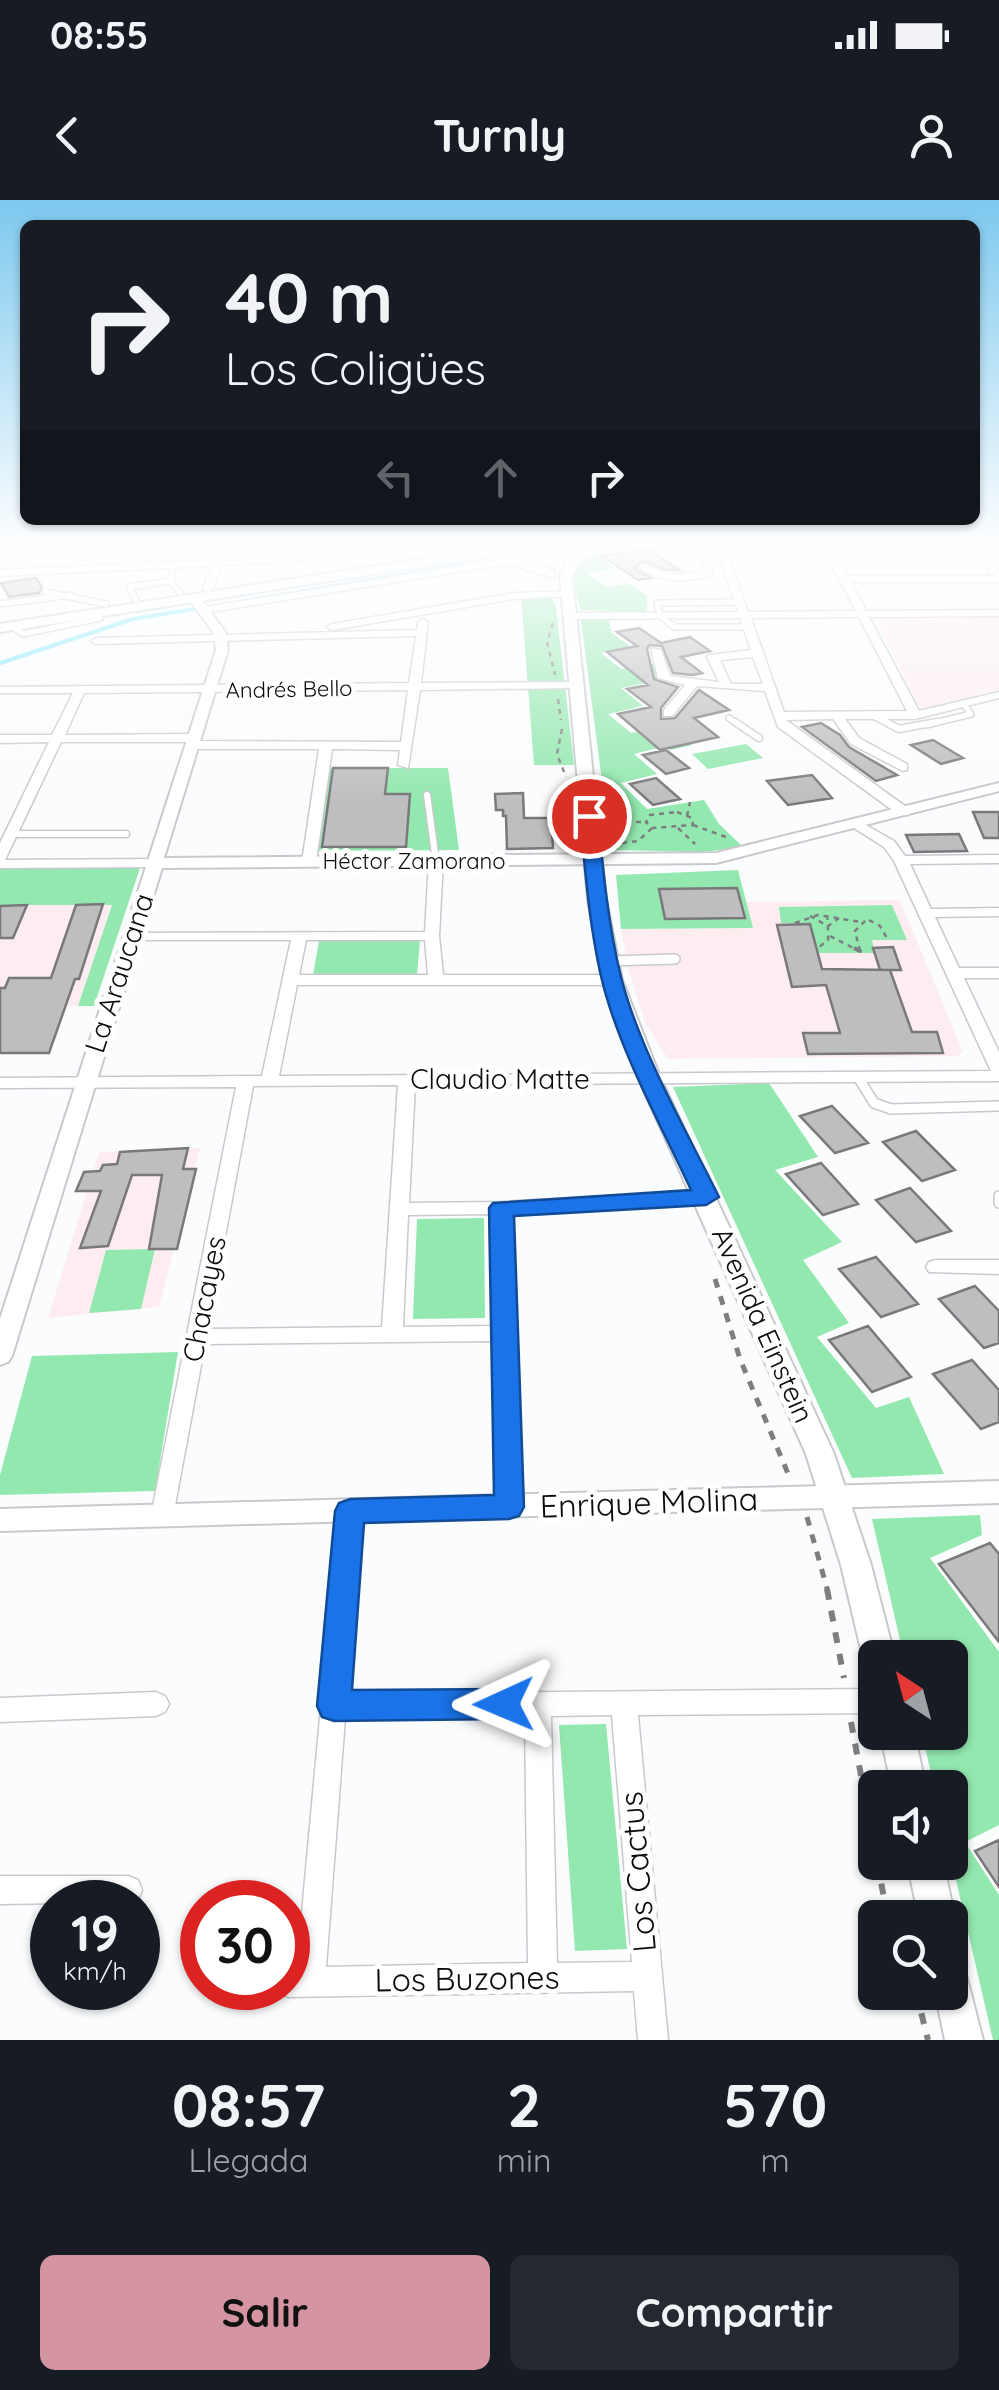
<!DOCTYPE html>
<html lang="es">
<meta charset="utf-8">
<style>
body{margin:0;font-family:Quicksand,sans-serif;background:#242831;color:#f1f3f6;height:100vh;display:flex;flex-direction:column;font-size:38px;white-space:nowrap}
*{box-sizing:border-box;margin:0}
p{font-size:32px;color:#9ea1a6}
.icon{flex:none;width:55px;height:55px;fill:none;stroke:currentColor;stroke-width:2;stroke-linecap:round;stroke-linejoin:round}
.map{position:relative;height:1840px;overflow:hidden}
.panel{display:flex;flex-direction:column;background:#171b24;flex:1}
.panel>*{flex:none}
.hud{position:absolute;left:20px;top:20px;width:960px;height:305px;border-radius:15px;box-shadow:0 2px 8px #0004;background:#171b24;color:#f1f3f6;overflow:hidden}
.needle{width:65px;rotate:324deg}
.buttons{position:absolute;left:858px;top:1440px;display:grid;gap:20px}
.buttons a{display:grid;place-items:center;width:110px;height:110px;border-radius:15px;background:#171b24;box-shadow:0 2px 8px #0004;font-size:50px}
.speed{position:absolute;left:30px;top:1680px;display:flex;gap:20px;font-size:50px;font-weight:700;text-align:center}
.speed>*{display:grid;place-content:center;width:130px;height:130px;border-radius:50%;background:#171b24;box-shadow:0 2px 8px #0004;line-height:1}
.speed small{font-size:25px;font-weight:400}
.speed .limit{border:15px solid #d22;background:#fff;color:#111}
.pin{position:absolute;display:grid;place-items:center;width:85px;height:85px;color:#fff;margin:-42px;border:5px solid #fff;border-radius:50%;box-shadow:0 2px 10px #0007}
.me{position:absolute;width:110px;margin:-55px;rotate:269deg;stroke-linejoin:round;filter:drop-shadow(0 0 8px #0008)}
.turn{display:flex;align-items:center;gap:35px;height:210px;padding:0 40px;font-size:45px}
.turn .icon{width:130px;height:130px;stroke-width:2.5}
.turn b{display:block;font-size:70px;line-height:85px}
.lanes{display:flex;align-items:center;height:95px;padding:0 40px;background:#0003;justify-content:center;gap:50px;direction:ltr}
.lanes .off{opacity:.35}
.eta{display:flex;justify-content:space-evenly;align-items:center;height:170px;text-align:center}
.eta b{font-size:60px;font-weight:700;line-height:70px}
.button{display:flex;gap:20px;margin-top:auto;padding:20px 40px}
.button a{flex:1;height:115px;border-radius:15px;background:#d594a2;color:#111;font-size:40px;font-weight:700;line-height:115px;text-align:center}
.button a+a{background:#242831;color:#f1f3f6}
.status{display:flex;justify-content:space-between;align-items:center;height:70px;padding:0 50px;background:#171b24;direction:ltr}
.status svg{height:28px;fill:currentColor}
header{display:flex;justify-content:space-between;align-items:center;height:130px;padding:0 40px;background:#171b24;font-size:45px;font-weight:700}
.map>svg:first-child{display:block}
.education{fill:#fdedf1}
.green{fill:#93e8af}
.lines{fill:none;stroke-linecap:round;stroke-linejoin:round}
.stream{stroke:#7de7f7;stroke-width:4}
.building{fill:#bebec1;stroke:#79797c;stroke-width:2.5}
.service-far2-casing{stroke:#c8c9cc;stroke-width:8}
.service-far1-casing{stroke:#c8c9cc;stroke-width:9}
.service-casing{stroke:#c8c9cc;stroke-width:12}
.minor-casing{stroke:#c8c9cc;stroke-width:3}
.tertiary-casing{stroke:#c8c9cc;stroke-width:4}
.secondary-casing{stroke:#c8c9cc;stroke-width:4}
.path-far3{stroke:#7d7e7f;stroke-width:2.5;stroke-dasharray:5 5;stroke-linecap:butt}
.path-far2{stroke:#7d7e7f;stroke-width:4;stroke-dasharray:8 8;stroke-linecap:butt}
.path-far1{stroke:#7d7e7f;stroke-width:5;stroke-dasharray:9 9;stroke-linecap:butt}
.path{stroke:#7d7e7f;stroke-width:6;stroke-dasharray:11 11;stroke-linecap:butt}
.service-far2{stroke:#fff;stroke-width:5}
.service-far1{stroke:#fff;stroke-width:6}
.service{stroke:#fff;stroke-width:9}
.minor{fill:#fff;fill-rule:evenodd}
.tertiary{fill:#fff;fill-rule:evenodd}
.secondary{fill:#fff;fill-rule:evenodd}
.route{fill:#1a73e8;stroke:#114b97;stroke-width:2.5}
.labels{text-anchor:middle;stroke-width:10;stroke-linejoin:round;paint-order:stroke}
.far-street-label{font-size:22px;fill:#0c0c0d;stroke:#fff}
.street-label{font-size:28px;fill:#0c0c0d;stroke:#fff}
.near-street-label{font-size:32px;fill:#0c0c0d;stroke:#fff}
</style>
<div class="status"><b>08:55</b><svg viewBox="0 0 49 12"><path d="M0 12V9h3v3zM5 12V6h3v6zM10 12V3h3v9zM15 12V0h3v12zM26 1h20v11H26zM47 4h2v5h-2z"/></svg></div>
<header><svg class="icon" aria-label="back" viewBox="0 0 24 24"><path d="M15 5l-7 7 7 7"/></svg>Turnly<svg class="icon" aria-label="person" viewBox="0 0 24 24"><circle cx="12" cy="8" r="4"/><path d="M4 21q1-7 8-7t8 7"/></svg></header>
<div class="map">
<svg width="999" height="1840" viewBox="0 0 999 1840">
<rect width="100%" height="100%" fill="#fafcfe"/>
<path class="education" d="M999,417v73l-79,20 -44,-92z
M900,700l63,152 -6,4 -289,3 -23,-36 -17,-55 -7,-39 131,-1 -5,-26z
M112,704l-34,102 -78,1v-102z
M200,948l-41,159 -111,11 51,-166z"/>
<path class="green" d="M596,356l18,12 -26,6 19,13 24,-3 16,12v16l-66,-2c-7,-21 -15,-50 15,-54z
M550,394l6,13 18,158h-40l-13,-169z
M608,418l4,15 18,13 -29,7 20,16 32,-5 19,14 -51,10 22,18 -35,8 23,19 37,-7 24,19 -21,5 -6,-4 -31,8 23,20 -36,9 26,26 57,-9 15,24 24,23 -39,5 -93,-2 -30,-230z
M746,544l17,14 -55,11 -16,-15z
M326,568h122l11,82 -145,1z
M0,667l140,1 -46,138h-16l34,-101h-112z
M738,670l15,58 -132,1 -5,-54z
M892,705l15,35h-35l3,13h-57l-8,-30h-29l-2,-16z
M420,740l-3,35h-104l6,-34z
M769,883l49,74 -43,13 67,72 -39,18 46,63 -32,14 59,71 33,-11 35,77 -92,4 -179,-391z
M484,1018l1,100 -72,1 4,-100z
M155,1049l-14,60 -52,4 17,-63z
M178,1152l-23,139 -155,4v-20l32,-119z
M980,1315l2,20 -52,23 69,94v173l-34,17 34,53v145h-6l-43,-186v-66l-16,-1 -12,-54 28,-1v-74l-46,-1 -32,-138z
M606,1524l21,225 -52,2 -16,-226z"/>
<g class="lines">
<path class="stream" d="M243,401l217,-36
M0,463l133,-44 68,-11"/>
</g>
<path class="building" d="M648,349l31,21h-11l-26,-9 -7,7 16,10 -13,2 -37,-24z
M36,378l6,9 -3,6 -30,4 -8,-14z
M639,428l22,15 29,-6 20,14 -29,6 21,16 -9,2 -20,-2 -11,-27 -13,-1 -2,4 7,30 24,8 -17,21v11l14,-1 24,-28 30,20 -35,8 24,19 -58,13 -42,-36 33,-7 -24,-18 21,-4 -41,-33 30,-6 -20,-14z
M821,523l19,12 9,12 48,28 -21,6 -74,-54z
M933,540l30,18 -22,6 -30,-19z
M666,550l23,18 -23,6 -23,-19z
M333,568h55l-3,26h25l-4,53h-84z
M812,575l20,23 -44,7 -21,-24z
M656,578l24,21 -27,6 -23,-21z
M523,593l1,25h27l2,30 -46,1 -1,-33h-3v-6h-7l-1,-16z
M973,612h26v26h-15z
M959,634l8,17 -53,1 -8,-17z
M737,688l8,30 -80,1 -6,-30z
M103,704l-24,75h-4l-26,74h-49v-65h5l4,-10h42l25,-73z
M27,705l-14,33h-13v-32z
M810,724l12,45 68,1 22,62h25l6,21 -135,1 -5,-21h37l-14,-48 -34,2 -15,-62z
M893,747l8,23h-21l-7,-22z
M832,906l36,37 -33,10 -35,-37z
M916,931l39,39 -33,11 -39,-39z
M188,948l-5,21h13l-19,80h-28l13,-74h-30l-24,71 -28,2 21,-57h-25l8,-19 16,-1 3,-6 14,-1 3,-12z
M821,963l37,41 -35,11 -37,-41z
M910,988l41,43 -35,11 -40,-42z
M876,1057l42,47 -37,13 -42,-48z
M975,1086l24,25v32l-15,5 -45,-49z
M868,1126l43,51 -39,15 -43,-52z
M972,1160l27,30v32l-18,7 -48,-55z
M990,1343l9,11v88l-60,-78z
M999,1640v47l-24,-36z"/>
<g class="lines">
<g class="service-far2-casing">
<path id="service-far2" d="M471,344l2,5
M157,353l65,-3
M136,357l7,-9h17l-7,17
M174,366l-4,15 10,12
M45,392l61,12
M136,400l-7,-13 41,-6
M740,402l-83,1 3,12 14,12h75
M0,404l70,-9
M11,426l12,8 77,-16
M875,517l16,8
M729,518l10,7
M926,525l45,-11 -7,-9"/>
</g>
<g class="service-far1-casing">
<path id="service-far1" d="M735,522l24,16
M886,522l13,7 38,-7
M427,595l9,66
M11,634h115"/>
</g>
<g class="service-casing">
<path id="service" d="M610,761l65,-2
M858,877l16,26 17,6 108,-3
M999,996v7"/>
</g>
<g class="minor-casing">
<path id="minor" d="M219,344h10l-6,15 69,-3 76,-12h24l-100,18 -71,3 -8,24 -5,3 -5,-3 8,-23 -211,10v-6l213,-10z
M441,344h10l6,8 -8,2z
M601,344h26l-33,7 -5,-3z
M707,344h10l10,11 71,-11h33l17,32h145l-23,-32h10l19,27v11h-148l15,29 133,-1v6l-130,1 50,94 80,-19v6l-84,21h-70l14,19 48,26v6l-4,1 -52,-27 -18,-25 -47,1 123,89v6h-10l-121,-88 -13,-36 -68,-5 -25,30h-8v-6l21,-25 -27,-7 -7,-30 10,2 9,26 49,6 -12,-25 2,-2 42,-5 -11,-32 -169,1 -5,-3 5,-3 167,-1 -17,-50 -9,4v10c-26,6 -52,8 -73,-9l5,-3 23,10 36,-2 1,-9 5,-5 8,-2zM821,344l6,11h-43l-5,3 5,3h46l26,50 -108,1 -18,-52zM859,417l48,94 -123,1 -33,-94zM753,457l10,27h-32l-11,-24z
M518,357l5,3 -2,2 -317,51 -5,-3 5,-3z
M573,391v4l-4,1 -55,3 -182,31 -5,-3 5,-3 182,-31z
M423,419l5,3 -7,61 157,-1 6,3 -6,3 -158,2 -12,78 -10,-3 2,-15 -68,-1 -16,113 -7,4 -7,-4 17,-113h-127l-6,-4 4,-3h-129l-56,118 150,-1 7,4 -7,4 -155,1v-25l49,-101 -49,1v-8h52l21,-42h-73v-6l409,-4 7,-47 -320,8 -5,-3 5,-3 321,-8 1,-8zM408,490l-7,52 -206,-1 5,-3 -6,-4 -129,1 19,-42z
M859,621l35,20 11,15 94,-1v8l-89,1 21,45 68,-1v8l-64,1 24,51h40v10h-35l35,74v29l-584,4 -6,118 92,-1 206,-11 9,6 -9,6 -196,11 9,293 -3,7 -8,2 -8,-2 -3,-7 -4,-166 -289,3 -32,172 -3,7 -8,2 -8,-2 -3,-7 85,-429 -236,1v-10l262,-2 29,-136h-159l-5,-1 -2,-3 2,-3 298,-1 4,-71 7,-4 7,4 -4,75 4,39h169l8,5 -8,5h-315l-18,91 712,-5 -97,-210 -10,-14 -30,-19v-6zM306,740h119l3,35h-129zM398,885l-16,242 -174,2 45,-243zM492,1014l2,112 -91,1 5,-112z
M936,1060h63v14l-70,-2 -3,-5 3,-5z
M350,1302l8,2 3,7 -14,183 528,-5v24l-237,2 30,325h-30l-4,-49 -346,6 -10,-5 -2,-4h12v-20l9,-1 42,-456 3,-7zM612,1515l20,247 -75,1 -6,-247zM525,1516l3,247 -202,4 19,-249z
M156,1492l9,4 4,8 -4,8 -9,4 -156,6v-24z
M0,1676h128l10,4 4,10 -4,10 -6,2 -132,2z"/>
</g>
<g class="tertiary-casing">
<path id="tertiary" d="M194,394l4,1 28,38 2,17 -64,208 552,-5 283,-70v8l-283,72 -554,5 -150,488 -4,6 -8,3v-46l216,-669 -2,-17 -26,-35z
M999,1281v22l-999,28v-22z"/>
</g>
<g class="secondary-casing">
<path id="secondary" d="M0,344h8l-8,7z
M519,344h31l-48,10 32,7 20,11v6l-61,-18 -1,-4 -492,76v-8z
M592,344h14l-29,22 -5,10 34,324 16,80 38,97 174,377 37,111 24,93h-20v13l-7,-3 -5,-10 -22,-93 -35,-111 -168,-377 -36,-97 -14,-80 -28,-324 7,-15z
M880,1532h34l12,56h-34z
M907,1662h36l12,56 -5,13v-13h-31z
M950,1757l13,6 20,77h-38l-10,-48h15z"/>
</g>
<path class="path-far3" d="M553,423l-6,19 8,33
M558,499l3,21
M562,529l-5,25 9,23
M677,612l15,6 1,7 -41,3 -6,-6 4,-7z
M687,616l3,-14
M606,622h40
M693,625l33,12
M678,628l17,16
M622,643l16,-2 14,-13
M827,715l1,11 11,-8
M810,716l18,10v14l-9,7
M795,723l23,-8 43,7
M830,736l29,15
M860,751l-5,-20 12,-12 13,7 8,14"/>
<path class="path-far2" d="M854,748l6,3 -1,-3"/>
<path class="path-far1" d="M715,1079l25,80 49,117
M807,1317l21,75"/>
<path class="path" d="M827,1389l17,89
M851,1522l24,128
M877,1662l11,56
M916,1792l12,48"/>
<use href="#service-far2" class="service-far2"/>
<use href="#service-far1" class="service-far1"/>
<use href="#service" class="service"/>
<use href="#minor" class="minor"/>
<use href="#tertiary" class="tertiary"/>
<use href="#secondary" class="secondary"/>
</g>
<linearGradient id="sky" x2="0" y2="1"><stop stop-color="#7dc8ee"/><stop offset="0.57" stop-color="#fdfeff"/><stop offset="1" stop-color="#fdfeff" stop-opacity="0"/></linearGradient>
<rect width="999" height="602" fill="url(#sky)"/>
<path class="route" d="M589,610l9,6c5,54 10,108 23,161 19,74 64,151 98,220l-13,8 -192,11 10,291 -5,9 -10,3 -145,4 -12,167 152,-1 12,4 5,11 -5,11 -12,4 -170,2 -12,-4 -5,-11 18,-195 4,-8 11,-4 144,-4 -5,-287 4,-5 198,-13c-30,-65 -74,-144 -90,-214 -12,-53 -16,-107 -21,-160z"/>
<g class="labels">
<g class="far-street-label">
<text transform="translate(289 489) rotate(-1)" y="8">Andrés Bello</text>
<text x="414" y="669">Héctor Zamorano</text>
</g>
<g class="street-label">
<text transform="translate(119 773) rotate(-72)" y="10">La Araucana</text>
<text x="500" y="889">Claudio Matte</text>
<text transform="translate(204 1099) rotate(-79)" y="10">Chacayes</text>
<text transform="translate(763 1125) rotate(66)" y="10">Avenida Einstein</text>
</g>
<g class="near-street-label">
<text transform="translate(649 1303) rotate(-2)" y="11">Enrique Molina</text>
<text transform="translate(638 1672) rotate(-95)" y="11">Los Cactus</text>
<text transform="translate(467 1779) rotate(-1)" y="11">Los Buzones</text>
</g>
</g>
</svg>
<div class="buttons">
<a><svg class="needle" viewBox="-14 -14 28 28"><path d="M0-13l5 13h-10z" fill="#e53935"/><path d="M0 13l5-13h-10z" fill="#9ea1a6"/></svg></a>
<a><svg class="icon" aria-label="sound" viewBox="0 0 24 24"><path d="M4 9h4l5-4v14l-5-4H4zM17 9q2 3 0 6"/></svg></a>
<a><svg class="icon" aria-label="search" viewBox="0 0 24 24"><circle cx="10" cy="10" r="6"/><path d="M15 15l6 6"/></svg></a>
</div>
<div class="speed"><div>19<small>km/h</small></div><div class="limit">30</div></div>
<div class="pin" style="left:589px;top:616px;background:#d93025"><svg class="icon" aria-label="arrive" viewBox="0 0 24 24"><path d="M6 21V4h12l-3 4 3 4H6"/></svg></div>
<svg class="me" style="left:504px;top:1504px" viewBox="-20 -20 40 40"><path d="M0-17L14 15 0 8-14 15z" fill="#1a73e8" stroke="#fff" stroke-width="4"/></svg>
<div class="hud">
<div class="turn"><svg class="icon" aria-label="right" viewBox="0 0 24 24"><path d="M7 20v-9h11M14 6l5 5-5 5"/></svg><div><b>40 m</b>Los Coligües</div></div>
<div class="lanes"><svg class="icon off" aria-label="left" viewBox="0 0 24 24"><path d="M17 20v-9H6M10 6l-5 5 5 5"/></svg><svg class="icon off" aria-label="ahead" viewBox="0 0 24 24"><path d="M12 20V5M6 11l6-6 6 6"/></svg><svg class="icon" aria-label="right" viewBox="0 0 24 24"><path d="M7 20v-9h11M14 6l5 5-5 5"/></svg></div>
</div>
</div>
<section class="panel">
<div class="eta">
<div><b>08:57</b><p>Llegada</p></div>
<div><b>2</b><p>min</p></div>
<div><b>570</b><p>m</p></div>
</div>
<div class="button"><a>Salir</a><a>Compartir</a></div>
</section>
